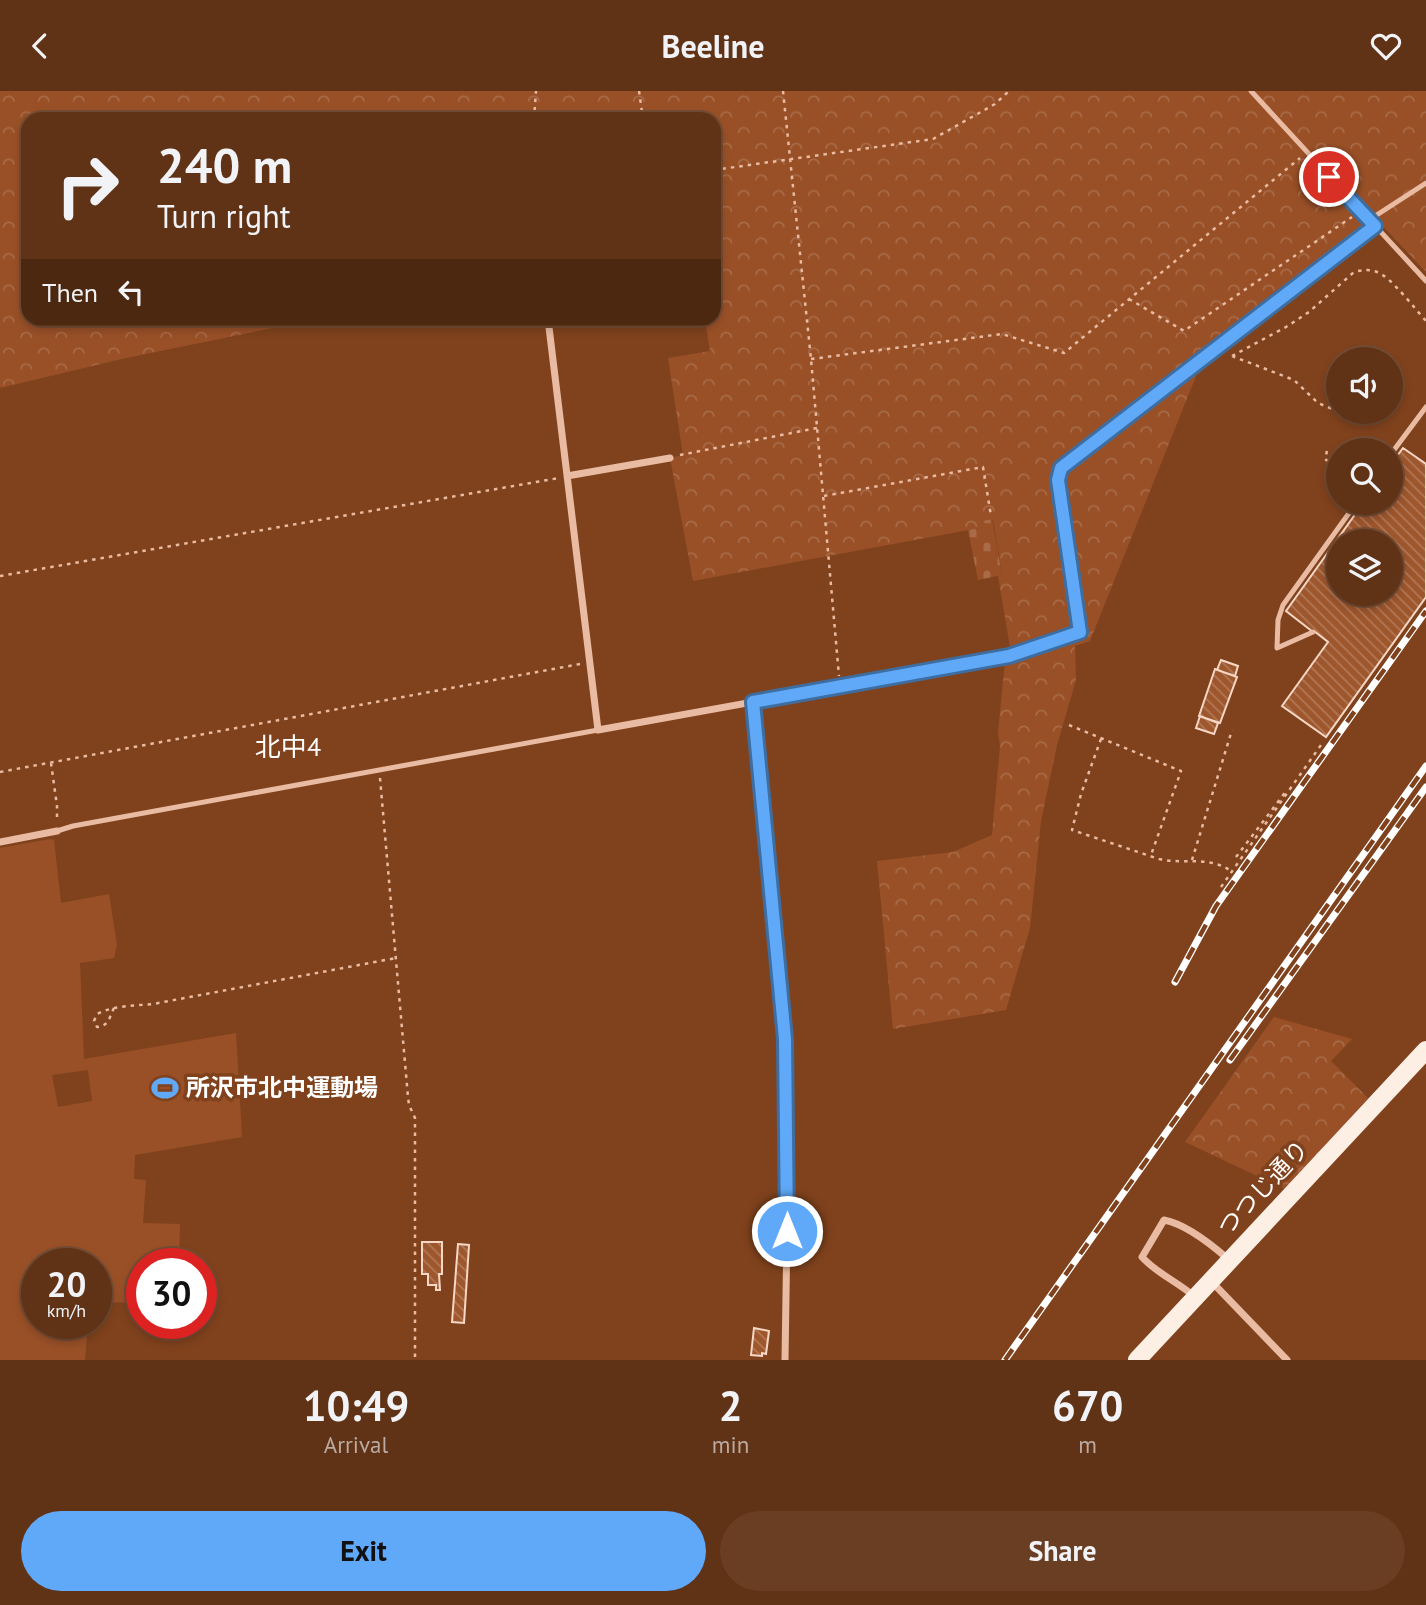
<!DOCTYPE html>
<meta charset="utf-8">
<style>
body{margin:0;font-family:"PT Sans","Noto Sans JP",sans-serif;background:#693e23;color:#f1f3f6;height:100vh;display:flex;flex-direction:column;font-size:26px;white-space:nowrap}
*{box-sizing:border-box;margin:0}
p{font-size:23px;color:#baaaa1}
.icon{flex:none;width:38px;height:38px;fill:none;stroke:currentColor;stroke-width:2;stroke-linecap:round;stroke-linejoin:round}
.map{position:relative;height:1269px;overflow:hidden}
.sheet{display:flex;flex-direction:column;background:#603216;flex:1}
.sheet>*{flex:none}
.guide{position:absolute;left:21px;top:21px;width:700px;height:214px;border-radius:21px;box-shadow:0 4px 10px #0003,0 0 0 2px #744d35;background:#603216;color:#f1f3f6;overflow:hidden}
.tools{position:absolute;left:1326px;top:256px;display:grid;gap:14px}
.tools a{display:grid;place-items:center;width:77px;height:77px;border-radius:50%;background:#603216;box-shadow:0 4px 10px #0003,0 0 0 2px #744d35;font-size:35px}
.speed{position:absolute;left:21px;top:1157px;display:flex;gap:14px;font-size:35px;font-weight:700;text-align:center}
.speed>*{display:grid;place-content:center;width:91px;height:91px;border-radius:50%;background:#603216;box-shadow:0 4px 10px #0003,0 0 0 2px #744d35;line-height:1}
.speed small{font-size:18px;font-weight:400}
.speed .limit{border:10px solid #d22;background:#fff;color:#111}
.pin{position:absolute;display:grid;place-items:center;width:60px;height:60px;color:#fff;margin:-30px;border:4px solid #fff;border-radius:50%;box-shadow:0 2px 7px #0007}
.me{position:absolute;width:77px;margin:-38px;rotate:0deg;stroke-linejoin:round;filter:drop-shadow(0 0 5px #0008)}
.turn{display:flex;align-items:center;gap:24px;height:147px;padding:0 21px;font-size:32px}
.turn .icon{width:91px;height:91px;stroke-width:2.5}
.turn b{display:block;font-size:49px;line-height:60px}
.then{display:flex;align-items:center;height:66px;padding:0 21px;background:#0003;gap:14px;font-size:26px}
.eta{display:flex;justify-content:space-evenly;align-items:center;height:119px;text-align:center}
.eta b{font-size:42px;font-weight:600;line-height:49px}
.action{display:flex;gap:14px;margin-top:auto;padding:14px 21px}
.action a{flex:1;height:80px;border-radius:42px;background:#60a9f8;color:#111;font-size:28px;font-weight:600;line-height:80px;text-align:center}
.action a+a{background:#693e23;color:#f1f3f6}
header{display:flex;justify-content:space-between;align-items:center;height:91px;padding:0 21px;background:#603216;font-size:32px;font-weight:600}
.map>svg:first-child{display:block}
.forest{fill:url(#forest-crowns)}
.cemetery{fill:url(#cemetery-stones)}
.pitch{fill:#995027;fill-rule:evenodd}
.building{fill:url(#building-back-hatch);stroke:#f7d7c6;stroke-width:2;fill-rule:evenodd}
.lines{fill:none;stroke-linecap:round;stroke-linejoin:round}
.path{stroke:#e9bba2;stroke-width:2.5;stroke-dasharray:3.5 5;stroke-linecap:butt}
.service{stroke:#e9bba2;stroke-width:5}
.minor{stroke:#e9bba2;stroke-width:7}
.primary{stroke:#feefe4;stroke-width:18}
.rail-casing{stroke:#fff;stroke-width:7}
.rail{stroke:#80421d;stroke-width:4.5;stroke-dasharray:13;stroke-linecap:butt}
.route-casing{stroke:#3e6ea1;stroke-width:18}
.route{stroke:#60a9f8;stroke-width:12}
.labels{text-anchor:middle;stroke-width:7;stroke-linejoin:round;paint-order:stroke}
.poi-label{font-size:24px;font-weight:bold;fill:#fff;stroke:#80421d;text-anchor:start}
.street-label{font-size:24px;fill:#fff;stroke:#80421d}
.neighbourhood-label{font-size:26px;fill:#fff;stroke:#80421d}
</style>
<header><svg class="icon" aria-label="back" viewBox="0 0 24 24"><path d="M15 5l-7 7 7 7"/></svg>Beeline<svg class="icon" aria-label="heart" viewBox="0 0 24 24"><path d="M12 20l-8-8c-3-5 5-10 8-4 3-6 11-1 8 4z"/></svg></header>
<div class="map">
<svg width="1426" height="1269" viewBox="0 0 1426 1269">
<defs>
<pattern id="forest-crowns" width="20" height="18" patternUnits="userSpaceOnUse" patternTransform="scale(1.75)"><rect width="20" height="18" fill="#995027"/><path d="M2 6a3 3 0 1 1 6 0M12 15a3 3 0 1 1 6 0" fill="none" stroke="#a86a47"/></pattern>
<pattern id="cemetery-stones" width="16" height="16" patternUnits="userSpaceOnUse" patternTransform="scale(1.75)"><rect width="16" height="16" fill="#995027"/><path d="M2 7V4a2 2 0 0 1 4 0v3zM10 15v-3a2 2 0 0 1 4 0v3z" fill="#a86a47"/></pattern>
<pattern id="building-back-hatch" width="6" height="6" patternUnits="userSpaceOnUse" patternTransform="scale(1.75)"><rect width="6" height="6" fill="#9e562c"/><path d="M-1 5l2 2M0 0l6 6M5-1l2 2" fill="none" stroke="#b17856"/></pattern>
</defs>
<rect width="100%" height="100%" fill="#80421d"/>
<path class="forest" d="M0,0h1426v181l-46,-49 -181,131 -1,17 -108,270 -15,5 1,34 -19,65 -16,76 -11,107 -24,82 -113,19 -16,-168 76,-9 39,-17 8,-89 -2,-13 7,-72 7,-2 -14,-83 4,-2 -9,-54 -8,7 -292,54 -23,-123 13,-3 -15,-97 42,-7 -5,-32h9v-200h-686v200h289l-191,39 -126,30z
M1274,926l78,22 -21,22 37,37 -83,91 -100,-47z"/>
<path class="cemetery" d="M992,428l10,56 -24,5 -10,-50 17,-3 -1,-6z"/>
<path class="pitch" d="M50,748l4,1 7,63 48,-9 8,51 -3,13 -34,5 4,96 152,-26 6,104 -107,18 -1,24 12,1 -3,43 37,1 -1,39h-37v39l-46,1v-40h-59v60h51l-3,37h-85v-512zM88,979l4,31 -34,6 -6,-32z"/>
<path class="building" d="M1403,357l23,16v133l-100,140 -44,-31 46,-64 -14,-11 -1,1 -27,-21 78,-109h27v-38zM1339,450h52v52h-52z
M1221,569l17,6 -3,10 -18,-6z
M1215,578l22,8 -17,46 -21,-7z
M1200,625l18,7 -4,11 -18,-6z
M422,1151h20v32h-3l1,16h-4v-5h-8v-11h-6z
M458,1153l11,1 -5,78 -12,-1z
M754,1237l15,3 -3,23 -4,-1v3l-11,-1z"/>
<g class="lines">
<path class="path" d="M639,0l4,28
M783,0l28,268 28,317
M534,28l2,-28
M714,79l219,-31 62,-35 14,-13
M1129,208l55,32 168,-114
M1232,265l54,-29 23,-15 45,-40c8,-2 15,-3 23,0 14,5 38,37 49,49
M1232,265l62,24 24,23 19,8 15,10
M811,268l191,-25 62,19 236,-195
M1327,360l-2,8 14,10
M680,364l137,-27
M824,405l159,-29 8,49
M0,485l559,-98
M1069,634l112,46 -30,84
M1101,648l-20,55 -9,36 87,29c26,6 48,-4 72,12
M51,672l6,43v15
M0,681l580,-108
M380,687l28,319 1,8 6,13v242
M1236,766l51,-67
M1192,769l40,-130
M1221,796l100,-142
M114,917c-5,10 -5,18 -17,19l-3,-6 3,-7c18,-9 37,-8 56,-10l243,-46"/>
<path class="service" d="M1251,0l175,190
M1369,129l57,-37
M1391,363l35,-47
M1313,541l-36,16 1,-28 5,-15 74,-103
M1008,565l72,-24 -22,-152 3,-12 314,-242
M57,740l16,-5 525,-96"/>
<path class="minor" d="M548,228l50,411 410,-74
M567,385l103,-18
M753,611l32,337 2,192 -2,129
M0,751l57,-11
M1211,1190l76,79
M1195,1206c-17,-15 -39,-24 -53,-40l22,-37c21,4 48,25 64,39"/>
<path class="primary" d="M1137,1269l289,-310"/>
<g class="rail-casing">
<path id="rail" d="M1175,891l41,-76 210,-295
M1230,969l196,-273
M1005,1269l421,-594"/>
</g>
<use href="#rail" class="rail"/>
</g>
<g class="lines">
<g class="route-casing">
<path id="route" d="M787,1140l-2,-192 -32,-337 256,-46 71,-24 -22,-152 3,-12 314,-242 -46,-49"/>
</g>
<use href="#route" class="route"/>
</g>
<defs>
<g id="stadium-bare" transform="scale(2.1)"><path d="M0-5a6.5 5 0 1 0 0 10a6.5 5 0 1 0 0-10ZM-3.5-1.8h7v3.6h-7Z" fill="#60a9f8" stroke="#80421d" stroke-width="2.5" paint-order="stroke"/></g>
</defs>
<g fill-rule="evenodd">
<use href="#stadium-bare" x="165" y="997"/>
</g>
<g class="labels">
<g class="poi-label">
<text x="186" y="1005">所沢市北中運動場</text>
</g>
<g class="street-label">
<text transform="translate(1263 1097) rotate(-47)" y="8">つつじ通り</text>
</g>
<g class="neighbourhood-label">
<text x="288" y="665">北中4</text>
</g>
</g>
</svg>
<div class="tools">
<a><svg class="icon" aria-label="sound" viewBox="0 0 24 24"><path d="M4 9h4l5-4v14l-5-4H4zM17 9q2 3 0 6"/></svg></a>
<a><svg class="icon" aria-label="search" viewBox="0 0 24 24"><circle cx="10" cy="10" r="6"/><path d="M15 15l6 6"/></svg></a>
<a><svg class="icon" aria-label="layers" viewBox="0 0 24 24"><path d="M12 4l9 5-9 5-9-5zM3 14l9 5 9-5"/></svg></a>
</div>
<div class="speed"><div>20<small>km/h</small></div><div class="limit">30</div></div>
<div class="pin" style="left:1329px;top:86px;background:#d93025"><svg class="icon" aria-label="arrive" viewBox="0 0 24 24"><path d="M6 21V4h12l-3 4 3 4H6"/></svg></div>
<svg class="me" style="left:787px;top:1140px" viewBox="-20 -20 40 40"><circle r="17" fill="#60a9f8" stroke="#fff" stroke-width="3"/><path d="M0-11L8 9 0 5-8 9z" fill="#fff"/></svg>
<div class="guide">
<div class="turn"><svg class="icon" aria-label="right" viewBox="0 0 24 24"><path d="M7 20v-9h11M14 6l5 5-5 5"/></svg><div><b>240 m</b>Turn right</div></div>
<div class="then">Then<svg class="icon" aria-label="left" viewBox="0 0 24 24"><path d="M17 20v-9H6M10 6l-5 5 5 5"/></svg></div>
</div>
</div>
<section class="sheet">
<div class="eta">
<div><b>10:49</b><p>Arrival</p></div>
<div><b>2</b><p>min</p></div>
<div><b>670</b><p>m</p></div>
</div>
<div class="action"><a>Exit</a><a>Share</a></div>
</section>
